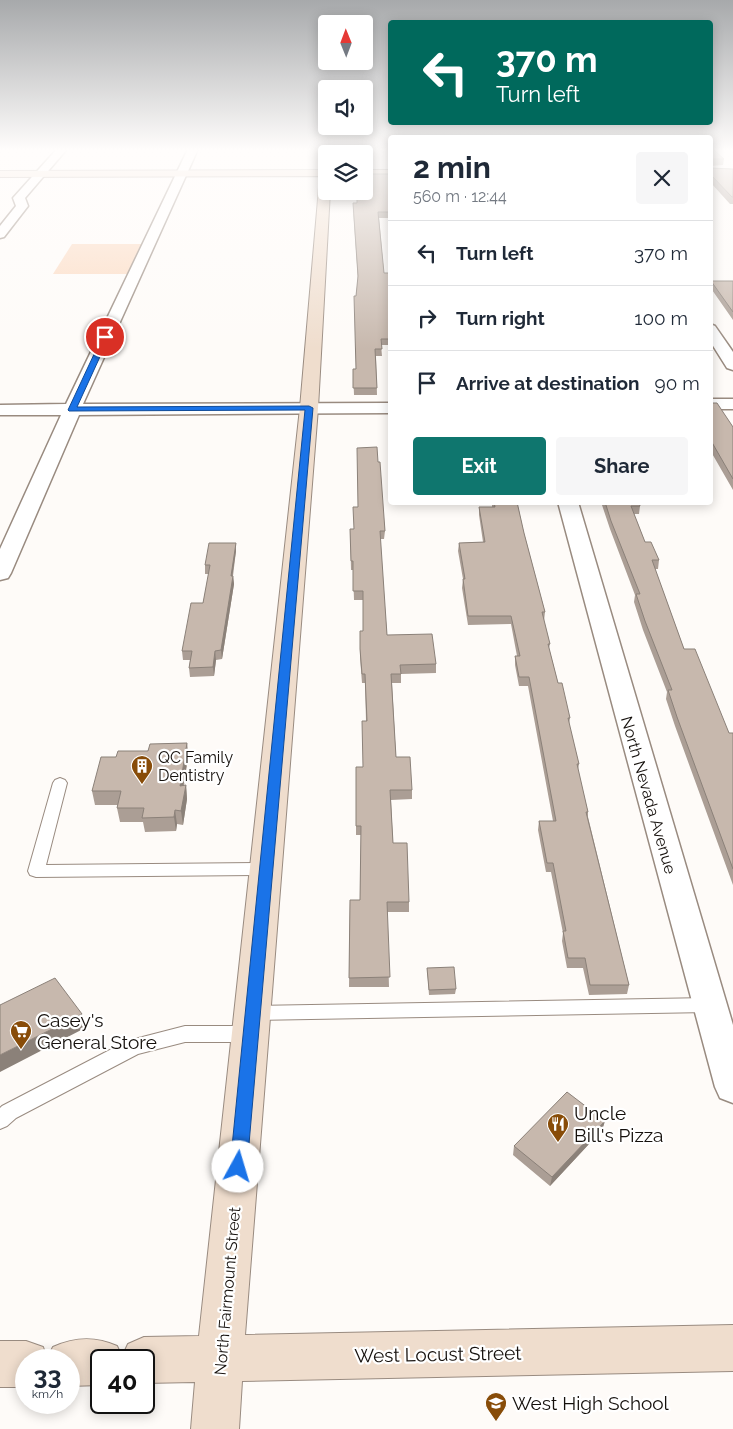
<!DOCTYPE html>
<meta charset="utf-8">
<style>
body{margin:0;font-family:Raleway,sans-serif;background:#f6f6f7;color:#1f2937;height:100vh;display:flex;flex-direction:column;font-size:19px;white-space:nowrap}
*{box-sizing:border-box;margin:0}
p{font-size:16px;color:#747a83}
.icon{flex:none;width:28px;height:28px;fill:none;stroke:currentColor;stroke-width:2;stroke-linecap:round;stroke-linejoin:round}
.map{position:relative;flex:1;overflow:hidden}
.panel{position:absolute;left:388px;top:135px;width:325px;height:370px;display:flex;flex-direction:column;background:#fff;border-radius:5px;box-shadow:0 2px 12px #0003}
.panel>*{flex:none}
.hud{position:absolute;left:388px;top:20px;width:325px;height:105px;border-radius:5px;box-shadow:0 2px 12px #0003;background:#00695c;color:#fff;overflow:hidden}
.needle{width:32px;rotate:359deg}
.tools{position:absolute;left:318px;top:15px;display:grid;gap:10px}
.tools a{display:grid;place-items:center;width:55px;height:55px;border-radius:5px;background:#fff;box-shadow:0 2px 12px #0003;font-size:25px}
.speed{position:absolute;left:15px;top:1349px;display:flex;gap:10px;font-size:25px;font-weight:700;text-align:center}
.speed>*{display:grid;place-content:center;width:65px;height:65px;border-radius:50%;background:#fff;box-shadow:0 2px 12px #0003;line-height:1}
.speed small{font-size:12px;font-weight:400}
.speed .limit{border:2px solid #111;border-radius:8px;background:#fff;color:#111}
.pin{position:absolute;display:grid;place-items:center;width:42px;height:42px;color:#fff;margin:-21px;border:2px solid #fff;border-radius:50%;box-shadow:0 1px 5px #0007}
.me{position:absolute;width:55px;margin:-28px;rotate:6deg;stroke-linejoin:round;filter:drop-shadow(0 0 4px #0008)}
.turn{display:flex;align-items:center;gap:18px;height:105px;padding:0 25px;font-size:22px}
.turn .icon{width:65px;height:65px;stroke-width:2.5}
.turn b{display:block;font-size:35px;line-height:42px}
.round{display:grid;place-items:center;flex:none;width:52px;height:52px;border-radius:5px;background:#f6f6f7}
.overview{display:flex;align-items:center;justify-content:space-between;height:85px;padding:0 25px}
h1{font-size:30px;font-weight:700;line-height:38px}
.primary-button{display:flex;gap:10px;margin-top:auto;padding:10px 25px}
.primary-button a{flex:1;height:58px;border-radius:5px;background:#0f766e;color:#fff;font-size:20px;font-weight:700;line-height:58px;text-align:center}
.primary-button a+a{background:#f6f6f7;color:#1f2937}
ul{padding:0;list-style:none}
li{display:flex;align-items:center;gap:15px;height:65px;padding:0 25px;border-top:1px solid #e0e1e3}
li div{flex:1}
li b{display:block;font-size:19px}
li em{font-style:normal}
.map>svg:first-child{display:block}
.green{fill:#fbdac1}
.lines{fill:none;stroke-linecap:round;stroke-linejoin:round}
.lane-casing{stroke:#998b80;stroke-width:2}
.street-casing{stroke:#998b80;stroke-width:3}
.secondary-casing{stroke:#998b80;stroke-width:2}
.lane{fill:#fff;fill-rule:evenodd}
.street{fill:#fff;fill-rule:evenodd}
.secondary{fill:#efddcd;fill-rule:evenodd}
.wall{fill:#ab9e95}
.shaded-wall{fill:#8b8179}
.building{fill:#c7b8ad;stroke:#8b8179}
.route{fill:#1a73e8;stroke:#114b97}
.labels{text-anchor:middle;stroke-width:4.5;stroke-linejoin:round;paint-order:stroke}
.poi-label{font-size:16px;fill:#15100c;stroke:#fff;text-anchor:start}
.street-label{font-size:16px;fill:#15100c;stroke:#fff}
.near-poi-label{font-size:19px;fill:#15100c;stroke:#fff;text-anchor:start}
.near-street-label{font-size:19px;fill:#15100c;stroke:#fff}
</style>
<div class="map">
<svg width="733" height="1429" viewBox="0 0 733 1429">
<rect width="100%" height="100%" fill="#fefbf8"/>
<path class="green" d="M72,244h72l-17,30h-74z"/>
<g class="lines">
<g class="lane-casing">
<path id="lane" d="M60,778l5,2 2,3 -21,82 219,-2 6,2 2,4 -2,4 -6,2 -229,2 -6,-2 -2,-4 25,-88 2,-3z
M709,998l6,2 3,5 -3,5 -6,2 -456,8 -6,-2 -3,-5 3,-5 6,-2z
M185,1026h66l7,3 2,5 -2,5 -7,3h-66l-47,12 -122,64 -9,8 -7,3v-21l2,-2 125,-65z"/>
</g>
<g class="street-casing">
<path id="street" d="M57,149h10l-42,49 3,8 -24,31 -4,1v-12l16,-20 -3,-8z
M188,149h10l-115,255 307,-1v10l-311,2 -68,158 -3,5 -8,2v-31l61,-134h-61v-10l66,-1z
M710,324l5,2 18,26v18l-6,-2 -17,-27z
M710,399h23v10h-23z
M558,502h20l155,523v78l-13,-5 -5,-11z"/>
</g>
<g class="secondary-casing">
<path id="secondary" d="M326,164v27h4l-12,217 -73,927 488,-10v46l-491,10 -3,48h-48l4,-47 -51,1v-23h-43v25l-32,1v-26h-43v27h-26v-46h26l17,6 4,12 6,-12c22,-10 42,-11 64,-1l5,11 6,-13 16,-7 55,-1 101,-928 20,-232 -320,1v-6l320,-1 2,-5z
M364,170h26v6h-26z"/>
</g>
<use href="#lane" class="lane"/>
<use href="#street" class="street"/>
<use href="#secondary" class="secondary"/>
</g>
<path class="wall" d="M710,149l14,10 -1,6 -13,1z
M710,168l23,1v35h-3l-19,-21h-1z
M390,174v44h-11l5,55h6v72h-9l1,11h-6l1,39h-23l-1,-26h3v-73l2,-17 -5,-71 4,-5z
M711,281h22v39l-23,-33z
M710,401v2l23,24v63l-23,-40z
M378,462l7,69 -1,8h-4l7,96 49,29v9l-35,1v9h-9l4,74 16,33v9l-21,1 2,43 16,59v10h-22l2,75h-40l1,-87h10l1,-65h-5v-68h7l3,-46 -1,-38h-3l-2,-26v-26h3v-31h-9l-1,-30h-2l-1,-41h4z
M492,502h25l7,31 21,79 -1,9 6,23 -1,4 9,35 12,35 -1,6 10,40 -1,6 10,42v5l41,168 -2,9 -38,1 -6,-27h-16l-5,-27 1,-8 -12,-61h-5l-8,-42 1,-9h14l-25,-135h-9l-4,-21v-9h2l-6,-32 -43,1 -6,-37 1,-9 -5,-28 1,-8 24,-1 -4,-27v-8h13z
M601,502h38l1,4 -1,8h-5l11,28 14,18 -1,9h-3l29,80 45,84h4v152l-58,-159 -9,-27 1,-7 -24,-62 -9,-28 1,-7 -25,-66z
M236,543v8l-3,25 1,8 -12,75 -6,1 -2,16 -24,1 -1,-9 1,-8h-7l-1,-9 21,-48 6,-29h-4v-9z
M187,743l1,14 -4,29 2,-1 1,14 -4,26 -6,-1 -1,7 -31,1 -2,-10h-23l-3,-14 1,-3h-23l-3,-14 24,-34z
M427,968l29,21 -1,5 -26,1z
M605,1121l-3,9 -52,56 -37,-31 1,-9z"/>
<path class="shaded-wall" d="M236,543v8l-5,33v-8z
M233,576l1,8 -12,75 -1,-9z
M215,651l1,9 -2,16 -1,-9z
M187,743l1,14 -7,42 -1,-13z
M186,785l1,14 -4,26 -2,-14z
M175,810l2,14 -1,7 -2,-14z
M82,1014l3,14 -85,44v-17z
M605,1121l-3,9 -52,56 2,-9z"/>
<path class="building" d="M710,149h3l11,10h-14z
M710,168l23,1v28h-1l-20,-21h-2z
M364,174h26v38h-12l6,61h6v66h-9l1,10h-7l2,39h-24v-19h3l-2,-73h2l2,-20 -5,-73h4v-12h7z
M711,281h22v31z
M710,401v2h7l16,24v52l-23,-40z
M377,447l1,15h2l5,69h-5l7,104 45,-1 4,30 -36,1 1,9h-10l5,83h14l2,33h-22l3,53h14l2,59h-22l3,75 -41,1 1,-78h10l1,-74h-5v-59h7l-1,-46h5l-2,-47h-3l-2,-25v-18h3v-40h-10v-30h-2l-1,-32h4l-1,-22h5l-1,-59z
M494,502h23l7,31 21,79h-3l8,32h-2l10,39h4l8,35h-2l11,46h-2l11,48h-2l43,173h-39l-5,-27h-17l-5,-27h3l-13,-68h-6l-8,-42h17l-27,-144h-10l-4,-21h5l-9,-40h-43l-5,-37h2l-6,-36 26,-1 -6,-35h16z
M605,502h34l1,4h-9l14,36h6l8,18h-7l32,89h11l34,84h4v136l-56,-152 -9,-27h4l-27,-69 -9,-27h4l-29,-73z
M209,543h27l-5,33h2l-12,74 -6,1 -2,16 -24,1 3,-17h-10l9,-48h12l7,-38h-5z
M187,743l-7,43 6,-1 -5,26 -6,-1 -1,7 -32,1 2,-10h-27l4,-17h-29l9,-34h15l2,-6h30l2,-7z
M454,967l2,22 -27,1 -2,-22z
M55,978l27,36 -82,41v-50z
M567,1092l38,29 -53,56 -38,-31z"/>
<linearGradient id="sky" x2="0" y2="1"><stop stop-color="#a7a9ab"/><stop offset="0.43" stop-color="#fffdfc"/><stop offset="1" stop-color="#fffdfc" stop-opacity="0"/></linearGradient>
<rect width="733" height="349" fill="url(#sky)"/>
<path class="route" d="M103,335l6,2 -32,70 232,-1 4,2 -66,759 -3,6 -6,2 -5,-2 -3,-6 75,-757 -236,1 -1,-1z"/>
<defs>
<g id="building-pin" transform="scale(1.125)"><path d="M0 17L-7.5 6A9.5 9.5 0 1 1 7.5 6Z" fill="#884c08" stroke="#fff"/><path d="M-4-6H4V6H1V3H-1V6H-4ZM-2.5-4.3h1.7v1.8h-1.7ZM.8-4.3h1.7v1.8H.8ZM-2.5-1h1.7V.8h-1.7ZM.8-1h1.7V.8H.8Z" fill="#fff"/></g>
<g id="supermarket-pin" transform="scale(1.125)"><path d="M0 17L-7.5 6A9.5 9.5 0 1 1 7.5 6Z" fill="#884c08" stroke="#fff"/><path d="M-6-5.5h2.5l.6 2H6L4.5 2H-2.5L-4.4-4H-6ZM-1.5 3.2a1.3 1.3 0 1 0 .1 0ZM3 3.2a1.3 1.3 0 1 0 .1 0Z" fill="#fff"/></g>
<g id="restaurant-pin" transform="scale(1.125)"><path d="M0 17L-7.5 6A9.5 9.5 0 1 1 7.5 6Z" fill="#884c08" stroke="#fff"/><path d="M-5-6h1v4h1v-4h1v4h1v-4h1v5L-1.5 .5V6h-2V.5L-5-1ZM5-6V6H3V1.5H1.5Q1.5-4 5-6Z" fill="#fff"/></g>
<g id="school-pin" transform="scale(1.125)"><path d="M0 17L-7.5 6A9.5 9.5 0 1 1 7.5 6Z" fill="#884c08" stroke="#fff"/><path d="M0-5L7-2L0 1L-7-2ZM-4 1L0 2.5L4 1V4Q0 6-4 4Z" fill="#fff"/></g>
</defs>
<g fill-rule="evenodd">
<use href="#building-pin" x="142" y="766"/>
<use href="#supermarket-pin" x="21" y="1031"/>
<use href="#restaurant-pin" x="558" y="1124"/>
<use href="#school-pin" x="496" y="1403"/>
</g>
<g class="labels">
<g class="poi-label">
<text x="158" y="763">QC Family<tspan x="158" dy="18">Dentistry</tspan></text>
</g>
<g class="street-label">
<text transform="translate(649 795) rotate(74)" y="6">North Nevada Avenue</text>
<text transform="translate(227 1291) rotate(-85)" y="6">North Fairmount Street</text>
</g>
<g class="near-poi-label">
<text x="37" y="1027">Casey's<tspan x="37" dy="22">General Store</tspan></text>
<text x="574" y="1120">Uncle<tspan x="574" dy="22">Bill's Pizza</tspan></text>
<text x="512" y="1410">West High School</text>
</g>
<g class="near-street-label">
<text transform="translate(438 1354) rotate(-1)" y="7">West Locust Street</text>
</g>
</g>
</svg>
<div class="tools">
<a><svg class="needle" viewBox="-14 -14 28 28"><path d="M0-13l5 13h-10z" fill="#e53935"/><path d="M0 13l5-13h-10z" fill="#747a83"/></svg></a>
<a><svg class="icon" aria-label="sound" viewBox="0 0 24 24"><path d="M4 9h4l5-4v14l-5-4H4zM17 9q2 3 0 6"/></svg></a>
<a><svg class="icon" aria-label="layers" viewBox="0 0 24 24"><path d="M12 4l9 5-9 5-9-5zM3 14l9 5 9-5"/></svg></a>
</div>
<div class="speed"><div>33<small>km/h</small></div><div class="limit">40</div></div>
<div class="pin" style="left:105px;top:337px;background:#d93025"><svg class="icon" aria-label="arrive" viewBox="0 0 24 24"><path d="M6 21V4h12l-3 4 3 4H6"/></svg></div>
<svg class="me" style="left:238px;top:1167px" viewBox="-20 -20 40 40"><circle r="19" fill="#fff"/><path d="M0-13L10 11 0 6-10 11z" fill="#1a73e8"/></svg>
<div class="hud">
<div class="turn"><svg class="icon" aria-label="left" viewBox="0 0 24 24"><path d="M17 20v-9H6M10 6l-5 5 5 5"/></svg><div><b>370 m</b>Turn left</div></div>
</div>
<section class="panel">
<div class="overview"><div><h1>2 min</h1><p>560 m · 12:44</p></div><a class="round"><svg class="icon" aria-label="close" viewBox="0 0 24 24"><path d="M6 6l12 12M18 6L6 18"/></svg></a></div>
<ul>
<li><svg class="icon" aria-label="left" viewBox="0 0 24 24"><path d="M17 20v-9H6M10 6l-5 5 5 5"/></svg><div><b>Turn left</b></div><em>370 m</em></li>
<li><svg class="icon" aria-label="right" viewBox="0 0 24 24"><path d="M7 20v-9h11M14 6l5 5-5 5"/></svg><div><b>Turn right</b></div><em>100 m</em></li>
<li><svg class="icon" aria-label="arrive" viewBox="0 0 24 24"><path d="M6 21V4h12l-3 4 3 4H6"/></svg><div><b>Arrive at destination</b></div><em>90 m</em></li>
</ul>
<div class="primary-button"><a>Exit</a><a>Share</a></div>
</section>
</div>
